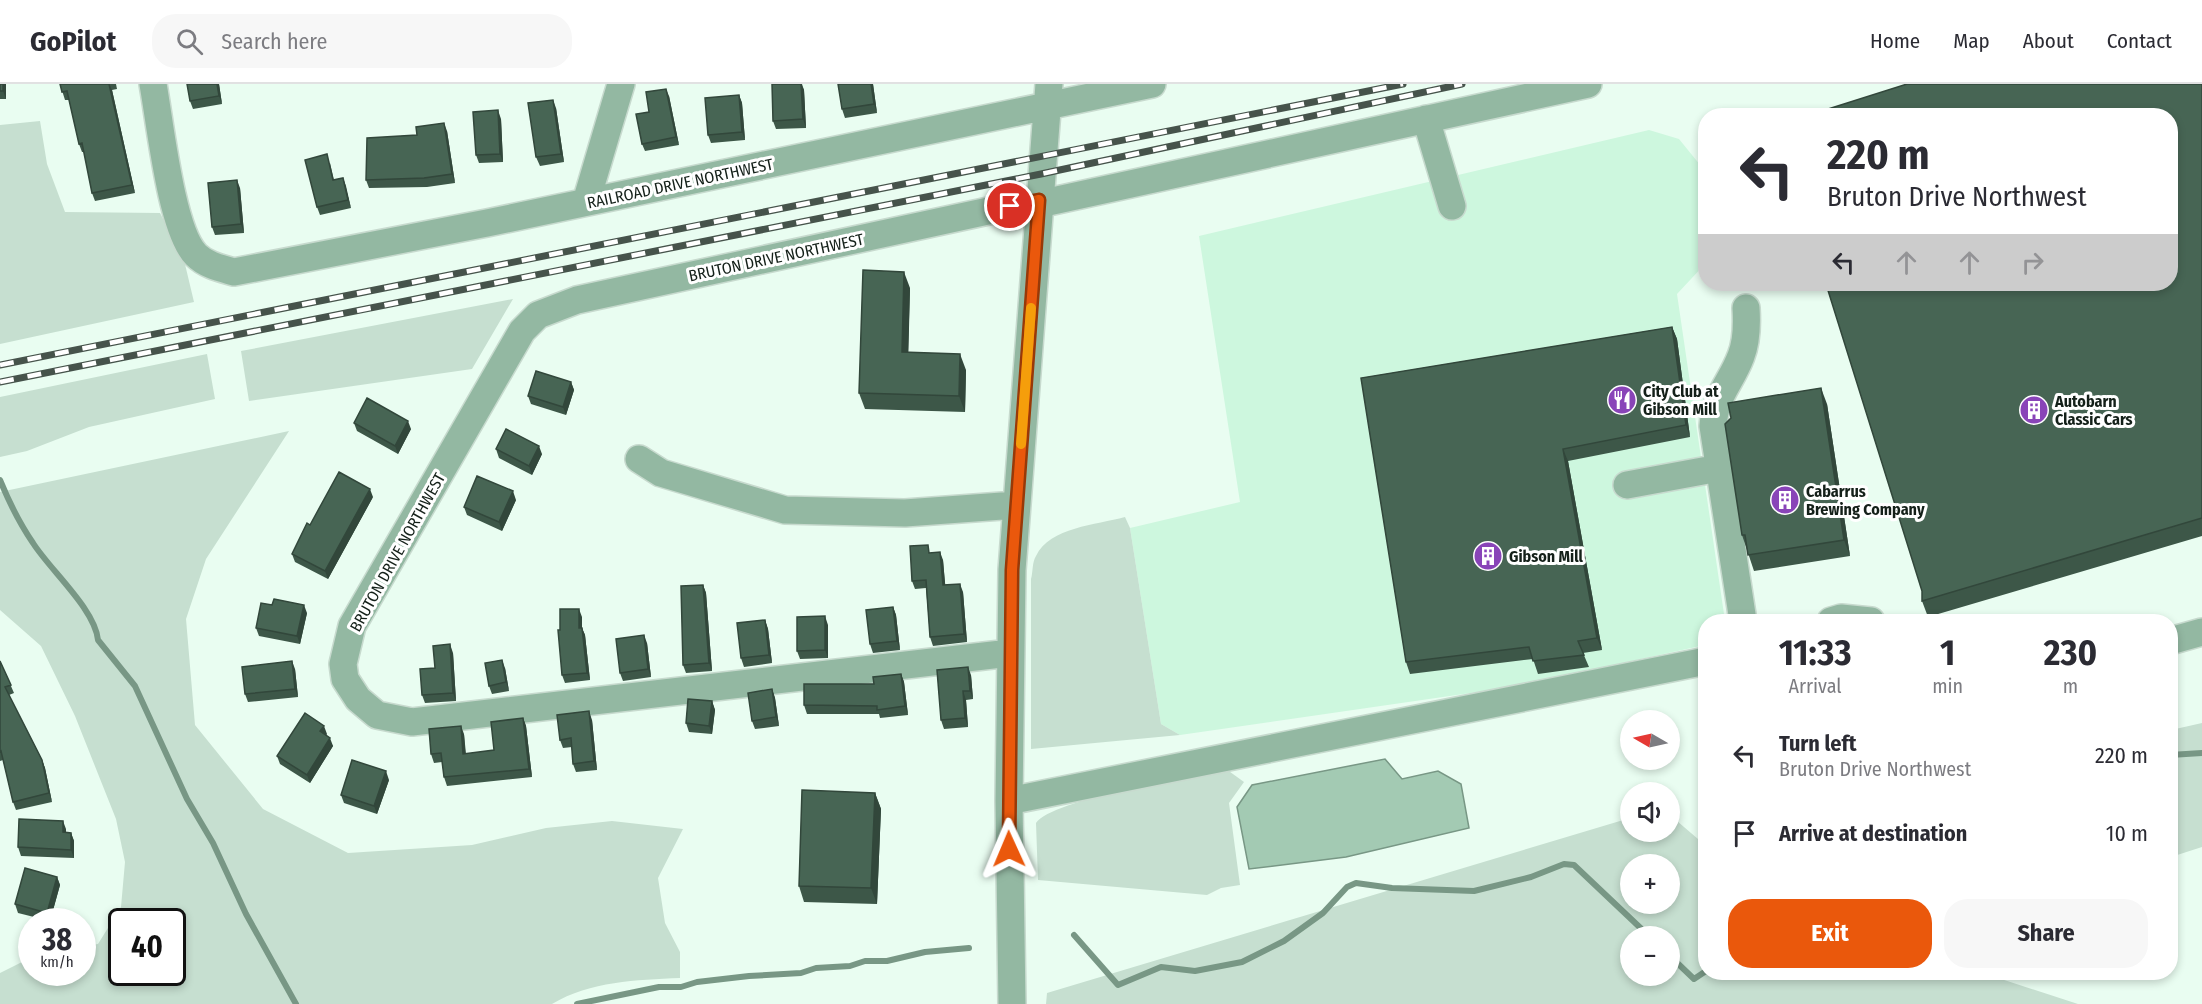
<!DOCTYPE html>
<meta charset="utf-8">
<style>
body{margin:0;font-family:"Fira Sans Condensed",sans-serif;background:#f7f7f7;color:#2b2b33;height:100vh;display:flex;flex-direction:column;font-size:22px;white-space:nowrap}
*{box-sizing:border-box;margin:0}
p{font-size:20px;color:#7c7c81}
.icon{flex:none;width:33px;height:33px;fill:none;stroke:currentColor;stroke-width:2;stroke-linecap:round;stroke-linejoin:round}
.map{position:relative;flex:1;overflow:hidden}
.details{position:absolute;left:1698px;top:530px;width:480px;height:366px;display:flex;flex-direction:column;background:#fff;border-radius:24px;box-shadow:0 3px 9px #0003}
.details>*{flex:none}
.banner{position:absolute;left:1698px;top:24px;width:480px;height:183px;border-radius:24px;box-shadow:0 3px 9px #0003;background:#fff;color:#2b2b33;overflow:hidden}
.needle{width:39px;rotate:279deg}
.buttons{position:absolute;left:1620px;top:626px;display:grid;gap:12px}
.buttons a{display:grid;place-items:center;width:60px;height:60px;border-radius:50%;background:#fff;box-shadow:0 3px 9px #0003;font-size:30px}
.speed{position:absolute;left:18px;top:824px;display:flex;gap:12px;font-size:30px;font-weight:700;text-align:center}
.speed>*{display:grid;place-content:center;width:78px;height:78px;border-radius:50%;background:#fff;box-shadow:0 3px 9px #0003;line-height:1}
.speed small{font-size:15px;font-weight:400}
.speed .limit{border:3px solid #111;border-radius:9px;background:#fff;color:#111}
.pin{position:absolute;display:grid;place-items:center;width:51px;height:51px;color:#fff;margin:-26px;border:3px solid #fff;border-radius:50%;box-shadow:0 2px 6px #0007}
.me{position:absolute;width:66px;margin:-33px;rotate:359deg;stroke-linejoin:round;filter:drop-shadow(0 0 4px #0008)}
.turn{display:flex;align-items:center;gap:21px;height:126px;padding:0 30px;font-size:27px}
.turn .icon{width:78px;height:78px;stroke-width:2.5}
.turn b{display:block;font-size:42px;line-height:51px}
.lanes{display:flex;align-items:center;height:57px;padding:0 30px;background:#0003;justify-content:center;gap:30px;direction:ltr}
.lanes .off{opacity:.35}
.eta{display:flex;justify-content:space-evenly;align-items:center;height:102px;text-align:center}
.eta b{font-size:36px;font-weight:700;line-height:42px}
.action{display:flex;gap:12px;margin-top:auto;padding:12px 30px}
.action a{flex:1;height:69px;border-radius:24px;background:#ea580c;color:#fff;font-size:24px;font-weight:700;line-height:69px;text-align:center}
.action a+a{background:#f7f7f7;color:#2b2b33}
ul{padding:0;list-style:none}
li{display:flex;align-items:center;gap:18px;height:78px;padding:0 30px}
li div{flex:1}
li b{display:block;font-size:22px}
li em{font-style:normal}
header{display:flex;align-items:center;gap:36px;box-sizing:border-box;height:84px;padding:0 30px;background:#fff;border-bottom:2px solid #e1e1e2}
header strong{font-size:28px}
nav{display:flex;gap:33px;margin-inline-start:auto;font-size:21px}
.search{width:420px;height:54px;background:#f7f7f7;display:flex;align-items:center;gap:15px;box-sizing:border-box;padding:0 21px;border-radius:24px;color:#7c7c81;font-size:22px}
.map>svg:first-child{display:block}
.built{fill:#cdf7de}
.green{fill:#c6dfd0;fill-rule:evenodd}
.water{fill:#a3cab3;stroke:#789785;stroke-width:1.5}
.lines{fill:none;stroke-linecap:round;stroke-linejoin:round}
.stream{stroke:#789785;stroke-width:6}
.minor-casing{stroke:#c7dace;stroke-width:30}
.minor{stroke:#93b8a2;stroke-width:27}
.rail-casing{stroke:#46534b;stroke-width:7}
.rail{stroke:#fff;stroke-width:4.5;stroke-dasharray:14;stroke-linecap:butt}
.wall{fill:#3d5748}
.shaded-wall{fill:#32473b}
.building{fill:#476554;stroke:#32473b;stroke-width:1.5}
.route-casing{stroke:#983908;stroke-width:15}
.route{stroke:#ea580c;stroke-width:10}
.slow{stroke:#f59e0b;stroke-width:10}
.labels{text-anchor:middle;stroke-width:6;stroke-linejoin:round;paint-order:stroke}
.street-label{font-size:16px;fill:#142019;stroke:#fff}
.poi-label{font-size:16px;font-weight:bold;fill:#142019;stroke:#fff;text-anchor:start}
</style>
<header>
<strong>GoPilot</strong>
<div class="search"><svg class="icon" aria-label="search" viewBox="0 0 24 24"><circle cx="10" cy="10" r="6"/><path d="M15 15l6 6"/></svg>Search here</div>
<nav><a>Home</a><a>Map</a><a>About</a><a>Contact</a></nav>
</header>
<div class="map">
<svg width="2202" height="920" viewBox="0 0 2202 920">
<rect width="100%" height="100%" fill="#e9fdf1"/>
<path class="built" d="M1649,46l30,9 26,32v93l-28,30 48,327h-19l-1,24 -193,42 -332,48 -19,-11 -31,-196 110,-26 -41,-266z"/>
<path class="green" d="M40,37l7,43 18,48 95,1 24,47 10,42 -194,42v-219z
M513,215l-41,70 -223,32 -8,-50z
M207,270l8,45 -126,28 -62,24 -27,6v-60z
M289,347l-83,128 -20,60 9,106 68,84 85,44 124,-8 74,-17 66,-7 71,8 -25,49 7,45 15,29v26c-44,2 -89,3 -128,26h-552v-31l28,-14 3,-1 1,14h50l1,-26 15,-2 23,-37 4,-45 -9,-43 -41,-103 -34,-70 -41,-36v-118zM122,837h50v51h-50z
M1125,433l5,11 31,196 19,11 -149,14v-170c2,-7 1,-17 5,-23 14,-29 60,-31 89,-39z
M2202,639v124l-31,10v-127z
M1226,685l18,13 -15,21 11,82 -19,3 -14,7 -169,-15 -2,-57c17,-24 155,-46 190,-54z
M1670,731l35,30 1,127h287l2,5 83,27h-1032l1,-11 583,-175v13h40zM1630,780h40v39h-40zM1630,852h40v39h-40z"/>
<path class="water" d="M1385,675l17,20 36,-8 23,13 8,44 -123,29 -97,12 -12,-62 15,-22z"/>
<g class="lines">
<path class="stream" d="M0,396c9,22 20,44 33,63 17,27 62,66 65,97l37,46 52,113 26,44 33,71 50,90
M2170,671l32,-2
M1074,851l44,50 43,-18 34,4 47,-9 42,-21 39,-28 24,-26 9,-4 36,5 82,3 57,-14 33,-13 10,1 75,71
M1670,872l24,23 12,-8
M577,920l82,-17h22l16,-5 52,-6 52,-3 15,-5 34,-2 15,-5h22l38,-9 44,-4"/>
<g class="minor-casing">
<path id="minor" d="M153,0c7,38 18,146 43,171 10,10 24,13 38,17l253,-49 665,-139
M1426,35l26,87
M586,118l35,-118
M1039,120l549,-120
M639,375l22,14 124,37 120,3 111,-8
M1627,401l92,-17
M1743,537l-30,-195c2,-31 18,-43 28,-70 6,-15 6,-32 5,-48
M1831,537l10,-3 30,3
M2170,557l32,-9
M1010,569l-598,69 -35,-7 -19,-16 -13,-20 -2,-15 9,-38 170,-295 16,-16 39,-15 462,-100
M1009,717l697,-140
M1012,920l-3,-203 3,-231 37,-486"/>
</g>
<use href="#minor" class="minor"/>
<g class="rail-casing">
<path id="rail" d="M0,281l1403,-281
M0,298l1041,-208 421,-90"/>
</g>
<use href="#rail" class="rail"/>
</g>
<path class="wall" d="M0,0h6v15h-6z
M60,0h56l1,5 -5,1 23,103 -40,8 -3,-8 -8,-41h-2l-3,-8 -10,-44h-4z
M187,0h32l3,20 -29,5 -3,-8z
M772,0h30l2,6 2,38 -30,1 -3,-8z
M838,0h35l4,29 -32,5 -3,-9z
M2202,0v452l-274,81 -6,-16v-10z
M739,11l3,8 3,37 -34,3 -3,-8z
M669,12l10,49 -34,6 -3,-7 7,-32z
M556,24l8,54 -24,4 -4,-9z
M501,35l2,43 -24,1 -3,-8z
M447,47l8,52 -28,4 -58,1 -3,-8z
M330,79l4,17 9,-2 8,30 -31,7 -3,-8z
M240,104l4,45 -29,2 -3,-8z
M910,204l-2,64 58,18 -1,42 -100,-3 -6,-16z
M1672,243l5,12 13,98 -122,24 34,189 -19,3 6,14 -51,7 -5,-15 -123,15 -4,-12 -45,-284z
M571,298l3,8 -8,25 -35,-11 -3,-8z
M1827,320l23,152 -96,15 -12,-36z
M354,339l57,6 -13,25 -41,-23z
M496,365l46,5 -10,21 -33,-17z
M373,413l-45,82 -33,-17 -3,-8z
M516,416l-14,31 -35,-16 -3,-8z
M931,469l12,7 2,25 18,7 4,50 -34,4 -3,-9 -4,-49 -11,1 -3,-8z
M703,501l3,8 6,78 -26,2 -3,-8z
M893,523l3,8 4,35 -27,3 -3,-9z
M307,529l-7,31 -41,-8 -3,-8z
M582,533v11l3,7 5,45 -25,3 -3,-8 -2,-45z
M765,536l3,9 4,34 -28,4 -3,-9z
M828,541v33l-28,1 -3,-8z
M647,559l4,34 -28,4 -3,-8z
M453,569l3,48 -31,2 -3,-8 13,-27z
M0,577l14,32 -5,2 33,65 3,8 7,34 -36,8 -3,-8 -10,-42 -3,1z
M505,584l4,23 -17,3 -3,-8z
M295,585l3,28 -50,5 -3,-8z
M901,590l3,8 4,33 -28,3 -1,-4h-72l-3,-9 70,-21z
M971,591l2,24 -7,1 2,27 -24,2 -3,-9z
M772,605l3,9 4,28 -24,3 -3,-8z
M712,617l3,9 -3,24 -23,-2 -3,-9z
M523,634l3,8 6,51 -85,9 -3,-9 -2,-15 -8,1 -3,-9 33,-20 2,20 28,-4z
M592,636l5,50 -21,2 -3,-8 -1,-17 -9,1 -3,-8z
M327,650l-1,1 7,11 -23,37 -30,-19 -3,-8z
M389,696l-12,34 -33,-11 -3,-8z
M875,709l6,16 -4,95 -73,-2 -5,-16z
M66,745v4h5l3,8v17l-53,-2 -3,-9z
M57,793l3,8 -10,36 -32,-8 -3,-9z"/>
<path class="shaded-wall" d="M3,0h3v15l-3,-8z
M109,0l3,6 23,103 -3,-8z
M217,0h2l3,20 -3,-8z
M801,0l3,6 2,38 -3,-9z
M871,0h2l4,29 -3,-9z
M666,5l3,7 10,49 -3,-8z
M739,11l3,8 3,37 -3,-8z
M553,16l3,8 8,54 -3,-8z
M498,26l3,9 2,43 -3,-8z
M444,39l3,8 8,52 -3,-9z
M343,94l3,8 5,22 -3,-8z
M237,96l3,8 4,45 -3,-9z
M904,188l6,16 -2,80 -6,-16z
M1672,243l5,12 13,98 -4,-12z
M960,270l6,16 -1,42 -6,-16z
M571,298l3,8 -8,25 -3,-8z
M1821,304l6,16 23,152 -6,-16z
M408,337l3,8 -13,25 -3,-8z
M539,362l3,8 -10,21 -3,-9z
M1563,365l5,12 34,189 -5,-12z
M370,405l3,8 -45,82 -3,-8z
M513,407l3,9 -14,31 -3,-9z
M940,468l3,8 3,33 -3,-8z
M960,500l3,8 4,50 -3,-8z
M703,501l3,8 6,78 -3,-8z
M304,521l3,8 -7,31 -3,-8z
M893,523l3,8 4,35 -3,-9z
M579,525l3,8v19l-3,-8z
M825,532l3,9v33l-3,-8z
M765,536l3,9 4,34 -3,-8z
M582,544l3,7 5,45 -3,-7z
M644,551l3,8 4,34 -3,-8z
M450,560l3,9 3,48 -3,-8z
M502,576l3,8 4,23 -3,-9z
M292,577l3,8 3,28 -3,-8z
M968,583l3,8 2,24 -3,-8z
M901,590l3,8 4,33 -3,-9z
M772,605l3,9 4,28 -3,-9z
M963,607l3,9 2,27 -3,-9z
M712,617l3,9 -3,24 -3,-8z
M589,627l3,9 5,50 -3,-9z
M523,634l3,8 6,51 -3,-8z
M324,642l3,8 -4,6 -3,-9z
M461,642l3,8 2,29 -3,-9z
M330,654l3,8 -23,37 -3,-8z
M42,676l3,8 7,34 -3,-9z
M386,687l3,9 -12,34 -3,-8z
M875,709l6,16 -4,95 -6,-16z
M63,737l3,8v12l-3,-9z
M71,749l3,8v17l-3,-8z
M57,793l3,8 -10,36 -3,-8z"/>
<path class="building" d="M0,0h3v7h-3z
M60,0h49l23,101 -40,8 -10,-50 -3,1 -12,-53 -5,1z
M187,0h30l2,12 -29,5z
M772,0h29l2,35 -30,2z
M838,0h33l3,20 -32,5z
M1907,0h295v434l-280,83v-10l-96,-307h344v-168h-364z
M666,5l10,48 -34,7 -6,-30 13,-2 -3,-20z
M739,11l3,37 -34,3 -3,-37z
M553,16l8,54 -25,3 -8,-54z
M498,26l2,44 -24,1 -3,-43z
M444,39l8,51 -28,4 -58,2 1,-42 50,-3 -1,-8z
M327,70l6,26 10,-2 5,22 -31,7 -12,-47z
M237,96l4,44 -29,3 -4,-44z
M863,186l41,2 -2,80 58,2 -1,42 -100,-3z
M1672,243l14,98 -123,24 34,189 -19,3 6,14 -51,6 -4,-14 -123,15 -45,-284z
M536,287l35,11 -8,25 -35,-11z
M1821,304l23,152 -96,15 -3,-20h-3l-17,-111 6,-6 -3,-15z
M367,314l41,23 -13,25 -41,-23z
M506,345l33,17 -10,20 -33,-17z
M339,388l31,17 -45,82 -33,-17 15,-31 3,2z
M477,392l36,15 -14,31 -35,-15z
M928,461l1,8 11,-1 3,33 17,-1 4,50 -34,3 -4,-57 -14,1 -2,-35z
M703,501l6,78 -26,2 -2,-79z
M274,515l30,6 -7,31 -41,-8 5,-25 11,2z
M893,523l4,34 -27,3 -4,-34z
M560,525h19v19h3l5,45 -25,2 -4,-45h2z
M825,532v34l-28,1v-34z
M765,536l4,35 -28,3 -4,-35z
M644,551l4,34 -28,4 -4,-34z
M450,560l3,49 -31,2 -2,-26 15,-1 -2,-22z
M502,576l4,22 -17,4 -4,-23z
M0,577l11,24 -6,2 37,73 7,33 -36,9 -12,-51 -1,1z
M292,577l3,28 -50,5 -3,-27z
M968,583l2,24h-7l2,27 -24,2 -4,-50z
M901,590l4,32 -28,4v-4l-73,-1v-21h70l-1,-7z
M772,605l4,28 -24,4 -4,-28z
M688,615l24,2 -3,25 -23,-3z
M589,627l5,50 -21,3 -2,-26 -11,2 -3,-25z
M305,629l19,13 -4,5 10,7 -23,37 -30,-19z
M523,634l6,51 -85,8 -3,-24 -10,1 -2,-25 32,-3 2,28 31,-4 -3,-28z
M352,676l34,11 -12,35 -33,-11z
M802,706l73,3 -4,95 -72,-2z
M19,735l44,2v11l8,1v17l-53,-3z
M25,784l32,9 -10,36 -32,-9z"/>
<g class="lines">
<g class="route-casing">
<path id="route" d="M1009,765l3,-279 27,-370 -29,6"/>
</g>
<use href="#route" class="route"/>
<path class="slow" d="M1021,360l10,-136"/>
</g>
<defs>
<g id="restaurant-disc" transform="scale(1.5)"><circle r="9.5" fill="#8944b8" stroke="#fff"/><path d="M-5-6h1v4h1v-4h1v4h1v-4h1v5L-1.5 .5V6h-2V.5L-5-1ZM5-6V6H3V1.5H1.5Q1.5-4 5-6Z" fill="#fff"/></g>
<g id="building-disc" transform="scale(1.5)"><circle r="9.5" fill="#8944b8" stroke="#fff"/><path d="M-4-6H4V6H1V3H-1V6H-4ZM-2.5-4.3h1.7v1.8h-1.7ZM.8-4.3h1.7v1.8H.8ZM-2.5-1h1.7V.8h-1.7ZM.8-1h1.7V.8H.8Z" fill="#fff"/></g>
</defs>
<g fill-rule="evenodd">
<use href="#restaurant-disc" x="1622" y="316"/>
<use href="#building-disc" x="2034" y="326"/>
<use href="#building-disc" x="1785" y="416"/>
<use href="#building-disc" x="1488" y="472"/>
</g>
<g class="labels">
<g class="street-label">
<text transform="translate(680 99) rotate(-12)" y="6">RAILROAD DRIVE NORTHWEST</text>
<text transform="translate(776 173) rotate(-12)" y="6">BRUTON DRIVE NORTHWEST</text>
<text transform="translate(397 468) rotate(-61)" y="6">BRUTON DRIVE NORTHWEST</text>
</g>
<g class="poi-label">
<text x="1643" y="313">City Club at<tspan x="1643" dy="18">Gibson Mill</tspan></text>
<text x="2055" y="323">Autobarn<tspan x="2055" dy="18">Classic Cars</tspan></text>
<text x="1806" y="413">Cabarrus<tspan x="1806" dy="18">Brewing Company</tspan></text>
<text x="1509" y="478">Gibson Mill</text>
</g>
</g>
</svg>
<div class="buttons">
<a><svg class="needle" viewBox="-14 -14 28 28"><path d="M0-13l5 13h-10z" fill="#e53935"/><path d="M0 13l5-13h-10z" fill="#7c7c81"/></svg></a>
<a><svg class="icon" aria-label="sound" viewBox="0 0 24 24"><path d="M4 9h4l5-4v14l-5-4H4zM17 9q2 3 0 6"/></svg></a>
<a>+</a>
<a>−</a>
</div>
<div class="speed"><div>38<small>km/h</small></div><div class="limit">40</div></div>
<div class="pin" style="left:1010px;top:122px;background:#d93025"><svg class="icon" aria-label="arrive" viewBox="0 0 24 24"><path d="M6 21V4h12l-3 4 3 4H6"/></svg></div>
<svg class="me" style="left:1009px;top:765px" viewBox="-20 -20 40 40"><path d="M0-17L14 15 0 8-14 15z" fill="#ea580c" stroke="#fff" stroke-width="4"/></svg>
<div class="banner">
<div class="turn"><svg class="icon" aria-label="left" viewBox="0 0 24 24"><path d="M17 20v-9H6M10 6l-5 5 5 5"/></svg><div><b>220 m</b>Bruton Drive Northwest</div></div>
<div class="lanes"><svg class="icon" aria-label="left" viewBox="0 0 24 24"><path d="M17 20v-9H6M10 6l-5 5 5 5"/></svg><svg class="icon off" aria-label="ahead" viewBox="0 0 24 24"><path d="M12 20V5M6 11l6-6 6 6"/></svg><svg class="icon off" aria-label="ahead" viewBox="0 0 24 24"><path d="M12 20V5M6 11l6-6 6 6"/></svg><svg class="icon off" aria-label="right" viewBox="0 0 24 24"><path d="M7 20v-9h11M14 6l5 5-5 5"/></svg></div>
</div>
<section class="details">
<div class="eta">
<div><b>11:33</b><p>Arrival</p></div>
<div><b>1</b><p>min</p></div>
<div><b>230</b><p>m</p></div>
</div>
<ul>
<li><svg class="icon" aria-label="left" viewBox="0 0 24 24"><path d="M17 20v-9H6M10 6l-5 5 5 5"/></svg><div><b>Turn left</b><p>Bruton Drive Northwest</p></div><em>220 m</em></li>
<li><svg class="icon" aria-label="arrive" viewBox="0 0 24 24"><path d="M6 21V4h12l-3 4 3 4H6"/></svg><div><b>Arrive at destination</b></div><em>10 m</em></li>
</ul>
<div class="action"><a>Exit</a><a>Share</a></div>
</section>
</div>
